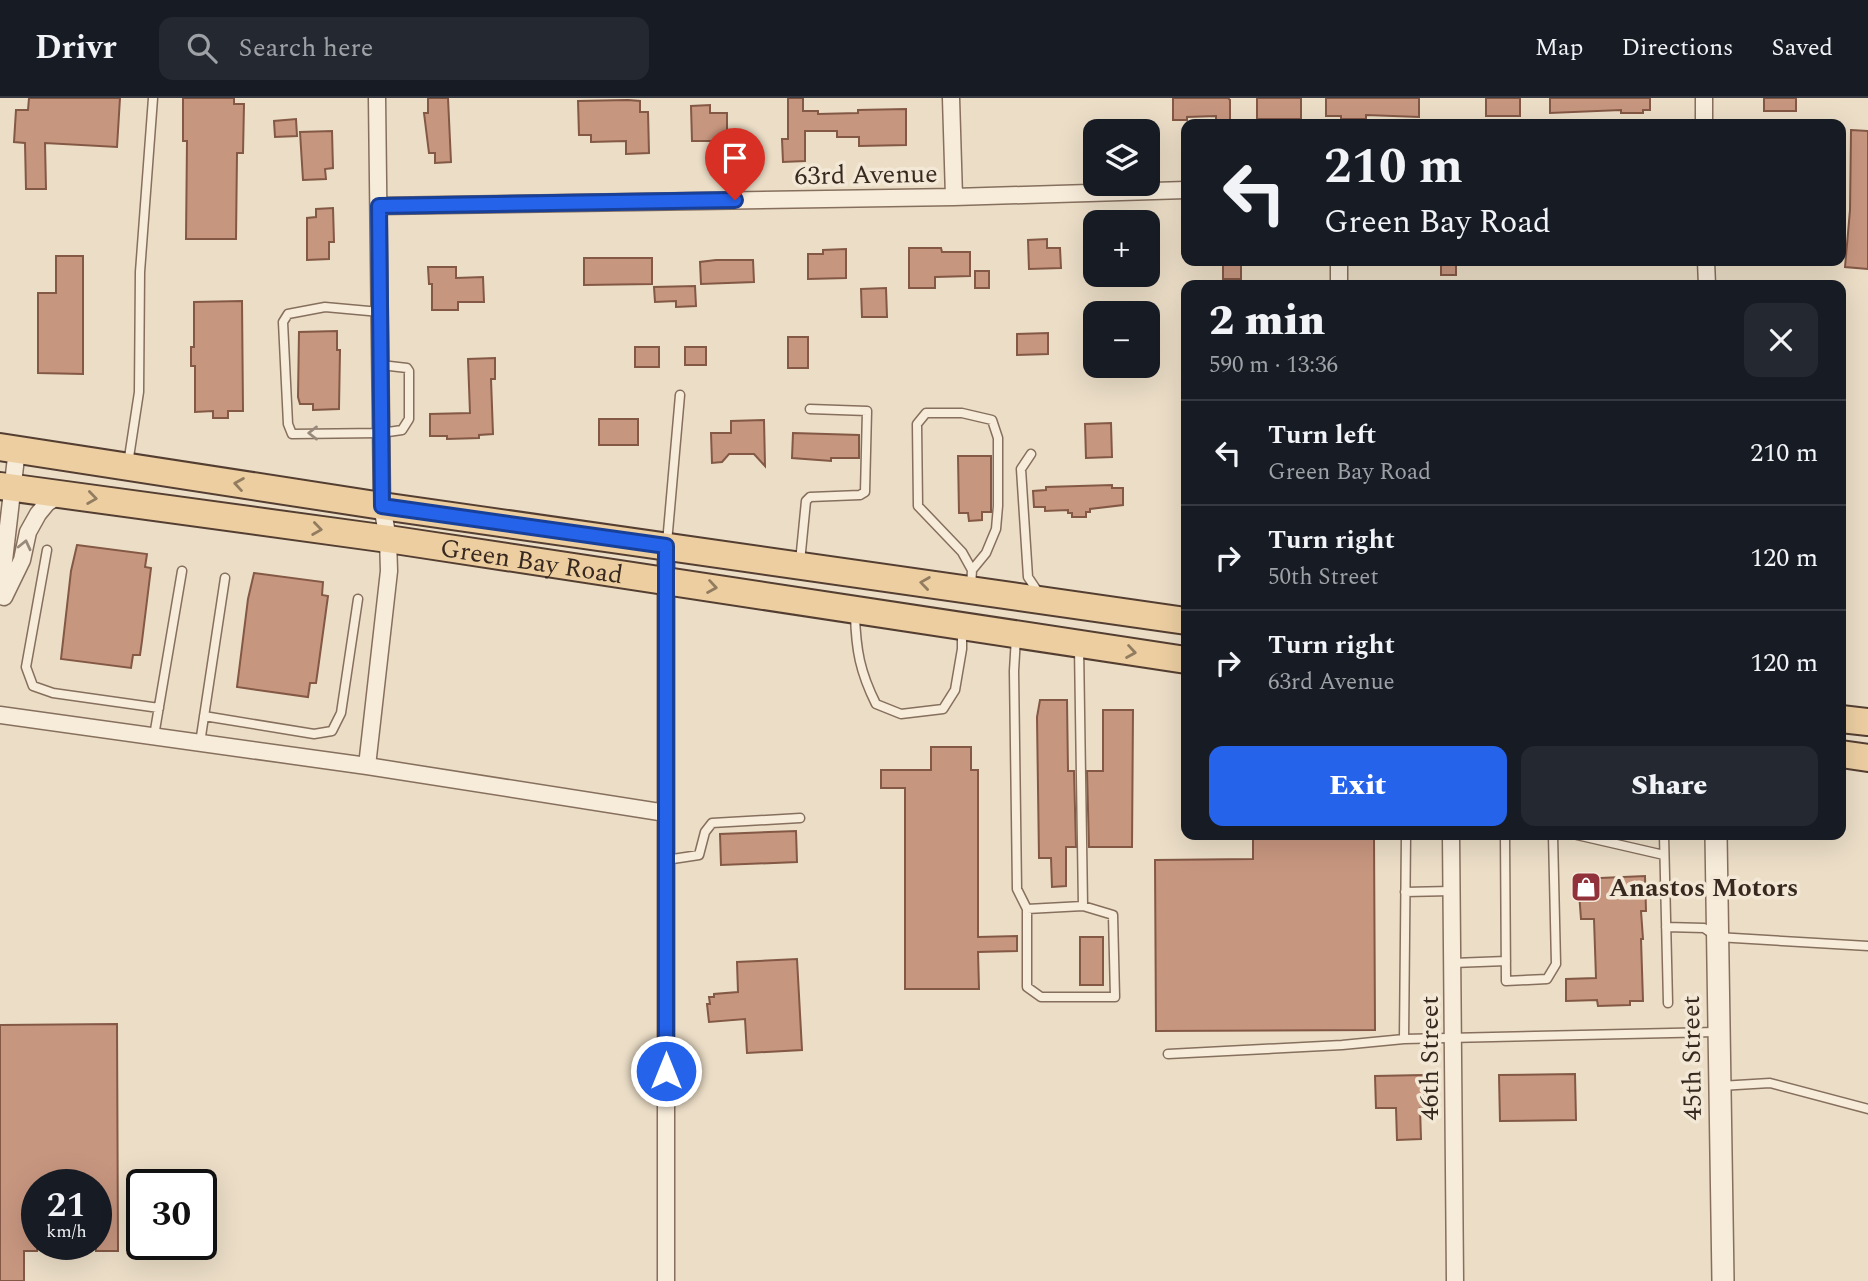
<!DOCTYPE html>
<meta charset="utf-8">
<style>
body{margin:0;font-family:Spectral,serif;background:#242831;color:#f1f3f6;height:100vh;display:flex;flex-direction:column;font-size:26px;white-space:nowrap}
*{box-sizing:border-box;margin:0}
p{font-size:23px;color:#9ea1a6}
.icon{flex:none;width:38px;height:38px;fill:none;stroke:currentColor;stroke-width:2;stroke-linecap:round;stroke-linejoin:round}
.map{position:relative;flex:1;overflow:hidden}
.details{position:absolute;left:1181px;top:182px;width:665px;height:560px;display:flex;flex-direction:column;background:#171b24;border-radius:14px;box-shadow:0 7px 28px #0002}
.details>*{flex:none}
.top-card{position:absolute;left:1181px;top:21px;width:665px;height:147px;border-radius:14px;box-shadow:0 7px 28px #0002;background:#171b24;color:#f1f3f6;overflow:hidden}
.controls{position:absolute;left:1083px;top:21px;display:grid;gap:14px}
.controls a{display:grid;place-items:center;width:77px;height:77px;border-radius:14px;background:#171b24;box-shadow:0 7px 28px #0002;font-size:35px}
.speed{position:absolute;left:21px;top:1071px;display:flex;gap:14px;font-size:35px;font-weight:700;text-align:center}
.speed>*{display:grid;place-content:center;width:91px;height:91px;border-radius:50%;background:#171b24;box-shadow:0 7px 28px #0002;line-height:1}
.speed small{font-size:18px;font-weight:400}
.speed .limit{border:4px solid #111;border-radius:10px;background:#fff;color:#111}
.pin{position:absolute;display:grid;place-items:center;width:60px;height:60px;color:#fff;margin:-72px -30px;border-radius:50% 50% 50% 0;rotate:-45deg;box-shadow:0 0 7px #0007}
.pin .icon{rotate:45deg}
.me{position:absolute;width:77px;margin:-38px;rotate:0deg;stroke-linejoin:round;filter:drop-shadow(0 0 5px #0008)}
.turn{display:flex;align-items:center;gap:24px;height:147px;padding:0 28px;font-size:32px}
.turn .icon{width:91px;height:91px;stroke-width:2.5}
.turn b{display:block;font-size:49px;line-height:60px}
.round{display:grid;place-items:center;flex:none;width:74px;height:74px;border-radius:14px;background:#242831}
.summary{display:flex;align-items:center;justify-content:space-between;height:119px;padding:0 28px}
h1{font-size:42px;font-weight:800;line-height:52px}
.action{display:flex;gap:14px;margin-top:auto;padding:14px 28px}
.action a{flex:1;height:80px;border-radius:14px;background:#2563eb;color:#fff;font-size:28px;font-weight:800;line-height:80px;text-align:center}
.action a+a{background:#242831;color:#f1f3f6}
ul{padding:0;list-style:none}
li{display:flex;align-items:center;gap:21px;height:105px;padding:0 28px;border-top:2px solid #363941}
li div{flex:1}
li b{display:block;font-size:26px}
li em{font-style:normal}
header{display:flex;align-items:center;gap:42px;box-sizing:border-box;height:98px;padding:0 35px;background:#171b24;border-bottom:2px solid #363941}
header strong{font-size:33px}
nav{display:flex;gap:38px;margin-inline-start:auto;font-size:24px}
.search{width:490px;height:63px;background:#242831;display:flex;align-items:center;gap:18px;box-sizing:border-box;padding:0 24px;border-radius:14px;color:#9ea1a6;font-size:26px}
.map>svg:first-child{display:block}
.building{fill:#c7967f;stroke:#835845;stroke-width:2}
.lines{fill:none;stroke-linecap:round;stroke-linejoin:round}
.service-casing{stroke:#866f5d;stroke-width:11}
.minor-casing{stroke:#866f5d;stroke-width:19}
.tertiary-casing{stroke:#866f5d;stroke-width:24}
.primary-casing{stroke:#543e31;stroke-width:30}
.service{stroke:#f7ebd9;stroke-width:8}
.minor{stroke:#f7ebd9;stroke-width:16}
.tertiary{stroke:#f7ebd9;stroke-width:21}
.primary{stroke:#eccea1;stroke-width:26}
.oneway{stroke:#978a7c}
.oneway2{stroke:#927c60}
.route-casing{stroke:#184099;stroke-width:18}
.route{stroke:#2563eb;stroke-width:12}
.labels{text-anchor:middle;stroke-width:7;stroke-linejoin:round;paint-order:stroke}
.street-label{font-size:26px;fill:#372920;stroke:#f3e8d5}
.poi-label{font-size:26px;font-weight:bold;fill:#372920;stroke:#f3e8d5;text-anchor:start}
</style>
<header>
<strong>Drivr</strong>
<div class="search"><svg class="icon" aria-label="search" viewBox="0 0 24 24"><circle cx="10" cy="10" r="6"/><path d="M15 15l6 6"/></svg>Search here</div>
<nav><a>Map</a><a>Directions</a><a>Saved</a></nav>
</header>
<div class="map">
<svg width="1868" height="1183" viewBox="0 0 1868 1183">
<rect width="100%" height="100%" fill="#ebddc6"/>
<path class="building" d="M29,0h91l-3,49 -72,-4 1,46h-20l-1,-46 -11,-1 2,-32h12z
M183,0h51v6h10l-1,49h-6l-1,86h-50l1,-98h-4z
M428,0h20l3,64 -16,1v-10h-6l-5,-40h4z
M788,0h15v13h15v3l40,-1v-3l48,-1v36l-47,1v-9h-22v-6h-32v30l-22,1 -1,-23h6z
M1173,0h55l2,2v20h-14v-4l-29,1v3h-14z
M1257,0h44v21h-44z
M1326,0h93v19l-53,-2v4h-25v-3h-15z
M1486,0h34v18h-34z
M1550,0h100v12h-7v3h-22v-3l-71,3z
M1764,0h32v13h-32z
M628,2l12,1v11h8l1,41 -23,1v-13l-35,1v-7h-12l-1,-34z
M710,7v8h17v23l-9,1v4h-26l-1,-35z
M296,21l1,17 -22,1 -1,-16z
M1851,32l17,1v138l-23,-2 5,-57z
M332,33l1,37 -8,1 1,10 -23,1 -3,-48z
M333,110l1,34h-5v17l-22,1v-42l9,-1v-8z
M1047,141v9h13l1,20 -32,1 -1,-29z
M909,150h32l1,4h28v24l-35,1v11h-26z
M846,151v29l-38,1v-25h15v-4z
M56,158h27v118l-45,-1v-80h18z
M584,160h68v26l-68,1z
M716,162h37l1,22 -53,2 -1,-22z
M1441,163h15v14h-15z
M1241,164v17h-18v-16z
M428,169h28v11l27,-1 1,25h-26v8h-26v-26h-3z
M975,173h14v17h-14z
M695,188l1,20 -20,1v-6l-21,1 -1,-15z
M886,190l1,29h-25l-1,-28z
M242,203l1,110h-15v7h-15v-7l-18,1v-46h-4v-19h3v-45z
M337,233v19h3l-1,59 -26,1v-6h-13l-2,-7 1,-65z
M1048,235v21l-31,1v-21z
M788,239h20v31h-20z
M635,249h24v20h-24z
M685,249h21v18h-21z
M495,260v21h-4l2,55 -14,1v3l-32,1v-3h-17v-22l40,-1 -2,-54z
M599,321h39v26h-39z
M764,322l1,46 -11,-12h-25l-7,8 -10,1 -1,-30h20v-12z
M1111,325l1,34 -26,1 -1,-34z
M793,335l66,2v23h-28v3l-39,-3z
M958,358h33v56h-9v8l-13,1 -1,-8h-9z
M1112,387v3h11v17l-33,4v3h-4v5h-14v-4h-4v-3l-23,1v-4h-11l-1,-16 13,-1v-3z
M77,447l70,9 -2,13 6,1 -9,73 -2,14h-7l-2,13 -70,-9 10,-88z
M254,475l69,9 -1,13 6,1 -10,73 -2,14h-6l-2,14 -71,-10 11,-88z
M1040,602h27l1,71h6l2,76h-10v39l-14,1 -1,-29h-12l-2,-141z
M1103,612h30l-1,137h-43l-2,-76h16z
M931,649h40v23h7v167l39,-1v15l-39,1 1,37h-74v-201h-24v-18h50z
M796,733l1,31 -76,3 -1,-31z
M1253,737h121l1,195 -219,1 -1,-171 98,-1z
M1645,778l1,35h-5l2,28h-2l2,62h-13v4l-32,1 -1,-6 -31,1v-22l30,-1 -2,-59h-13l-3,-40z
M1080,839h23v48h-23z
M797,861l5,91 -55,3 -2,-34 -36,3 -2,-18h3l-1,-7h5v-3l24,-2 -1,-30z
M117,926l1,227h-22v-66h-59v66h-13v30h-24v-256z
M1575,976l1,46 -76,1 -1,-46z
M1423,977l1,33h-4l1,31 -24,1 -1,-32h-20l-1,-32z"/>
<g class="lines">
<g class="service-casing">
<path id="service" d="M380,214l-55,-5 -37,7 -5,8 5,102 4,10 89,-1 21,-3 7,-11v-48l-2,-3 -26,-3
M1031,356l-10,15 7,108 12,18
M128,366l11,-72 1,-120 13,-174
M667,445l13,-148
M47,452l-21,117 7,19 20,7 106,15
M800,464l6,-61 4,-4 50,-2 5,-3 2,-81 -57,-2
M971,489l1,-17 14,-17 10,-24 2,-23v-68l-6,-18 -30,-7h-36l-9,11 1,82 44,46 10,18
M855,517c1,35 5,57 21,89l25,10 42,-5 12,-19 7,-41v-20
M1016,539l-2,34 3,218 10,20v78l14,10h74l-2,-82 -30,-9 -4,-259
M204,618l110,18 18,-3 9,-18 17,-114
M154,638l28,-165
M200,645l25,-165
M1505,737l1,146 41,-2 9,-15 -3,-129
M1577,737l87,20
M1664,737l4,168
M666,762l33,-5 6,-23 7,-9 88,-5
M1405,794l46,-1
M1027,811l56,-3
M1666,829l38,1 13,9 151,9
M1453,865l53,-2
M1404,941l312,-7
M1168,956l174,-9 62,-6 2,-204
M1720,988l50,-3 98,26"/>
</g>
<g class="minor-casing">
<path id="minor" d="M951,0l3,99
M1704,0v26
M379,108l575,-9 232,-7
M1339,163v24
M1706,163l1,24
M0,497l17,-146
M4,499l18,-37 6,-28 10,-18 9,-11 14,-9
M0,617l367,51 299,47
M367,668l22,-195 -1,-32 -6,-33 -5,-408
M1451,737l4,446
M666,1183v-735"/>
</g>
<g class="tertiary-casing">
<path id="tertiary" d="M1716,737l7,446"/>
</g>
<g class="primary-casing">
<g id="primary">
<path d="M0,349l382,59 804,115"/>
<path id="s1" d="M0,388l388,53 798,121"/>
<path d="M1841,621l27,3"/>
<path d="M1841,656l27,4"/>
</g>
</g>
<use href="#service" class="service"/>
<use href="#minor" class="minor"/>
<use href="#tertiary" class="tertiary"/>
<use href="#primary" class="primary"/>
</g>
<defs><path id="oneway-chevron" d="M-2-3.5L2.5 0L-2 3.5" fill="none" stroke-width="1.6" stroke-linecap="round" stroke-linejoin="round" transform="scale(1.75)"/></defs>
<g class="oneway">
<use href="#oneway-chevron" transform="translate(313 335) rotate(180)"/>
<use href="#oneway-chevron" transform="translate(25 447) rotate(-77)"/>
</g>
<g class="oneway2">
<use href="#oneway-chevron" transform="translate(239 386) rotate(-171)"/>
<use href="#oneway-chevron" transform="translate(92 400) rotate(8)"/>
<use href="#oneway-chevron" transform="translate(317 431) rotate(8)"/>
<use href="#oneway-chevron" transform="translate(925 485) rotate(-172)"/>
<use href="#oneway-chevron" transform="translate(712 489) rotate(9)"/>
<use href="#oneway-chevron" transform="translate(1131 554) rotate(9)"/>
</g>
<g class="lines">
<g class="route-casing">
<path id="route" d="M666,973v-525l-284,-40 -3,-300 356,-6"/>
</g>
<use href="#route" class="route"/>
</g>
<defs>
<g id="shop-square" transform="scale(1.575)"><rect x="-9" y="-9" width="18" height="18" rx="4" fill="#91313a" stroke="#f3e8d5"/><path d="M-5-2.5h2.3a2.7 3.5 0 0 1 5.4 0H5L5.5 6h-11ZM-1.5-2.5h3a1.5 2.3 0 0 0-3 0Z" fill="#fff"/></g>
</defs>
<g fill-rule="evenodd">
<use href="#shop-square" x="1586" y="789"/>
</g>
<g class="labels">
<g class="street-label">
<text transform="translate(866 76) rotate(-1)" y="9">63rd Avenue</text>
<text dy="9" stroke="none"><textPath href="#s1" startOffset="537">Green Bay Road</textPath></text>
<text transform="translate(1429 960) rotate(-90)" y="9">46th Street</text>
<text transform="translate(1691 960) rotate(-91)" y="9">45th Street</text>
</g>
<g class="poi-label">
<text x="1609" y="798">Anastos Motors</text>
</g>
</g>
</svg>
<div class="controls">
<a><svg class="icon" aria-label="layers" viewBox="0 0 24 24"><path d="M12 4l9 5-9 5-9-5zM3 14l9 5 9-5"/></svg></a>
<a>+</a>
<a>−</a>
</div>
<div class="speed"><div>21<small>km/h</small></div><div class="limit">30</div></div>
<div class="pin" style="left:735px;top:102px;background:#d93025"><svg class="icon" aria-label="arrive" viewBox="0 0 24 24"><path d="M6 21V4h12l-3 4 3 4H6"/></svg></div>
<svg class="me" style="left:666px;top:973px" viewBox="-20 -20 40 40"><circle r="17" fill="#2563eb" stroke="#fff" stroke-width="3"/><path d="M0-11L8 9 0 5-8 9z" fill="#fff"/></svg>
<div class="top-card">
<div class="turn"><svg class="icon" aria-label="left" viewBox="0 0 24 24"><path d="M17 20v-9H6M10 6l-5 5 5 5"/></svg><div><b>210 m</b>Green Bay Road</div></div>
</div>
<section class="details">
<div class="summary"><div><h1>2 min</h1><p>590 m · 13:36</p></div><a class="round"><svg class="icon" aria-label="close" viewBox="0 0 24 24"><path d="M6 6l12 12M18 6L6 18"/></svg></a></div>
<ul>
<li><svg class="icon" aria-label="left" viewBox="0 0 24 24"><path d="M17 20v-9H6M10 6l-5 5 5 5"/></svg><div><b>Turn left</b><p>Green Bay Road</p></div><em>210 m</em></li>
<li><svg class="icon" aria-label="right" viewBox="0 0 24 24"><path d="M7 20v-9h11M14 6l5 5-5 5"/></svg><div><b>Turn right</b><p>50th Street</p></div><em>120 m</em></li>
<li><svg class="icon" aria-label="right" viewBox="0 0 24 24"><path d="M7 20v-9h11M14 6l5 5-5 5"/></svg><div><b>Turn right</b><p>63rd Avenue</p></div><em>120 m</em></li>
</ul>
<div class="action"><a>Exit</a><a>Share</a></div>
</section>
</div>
